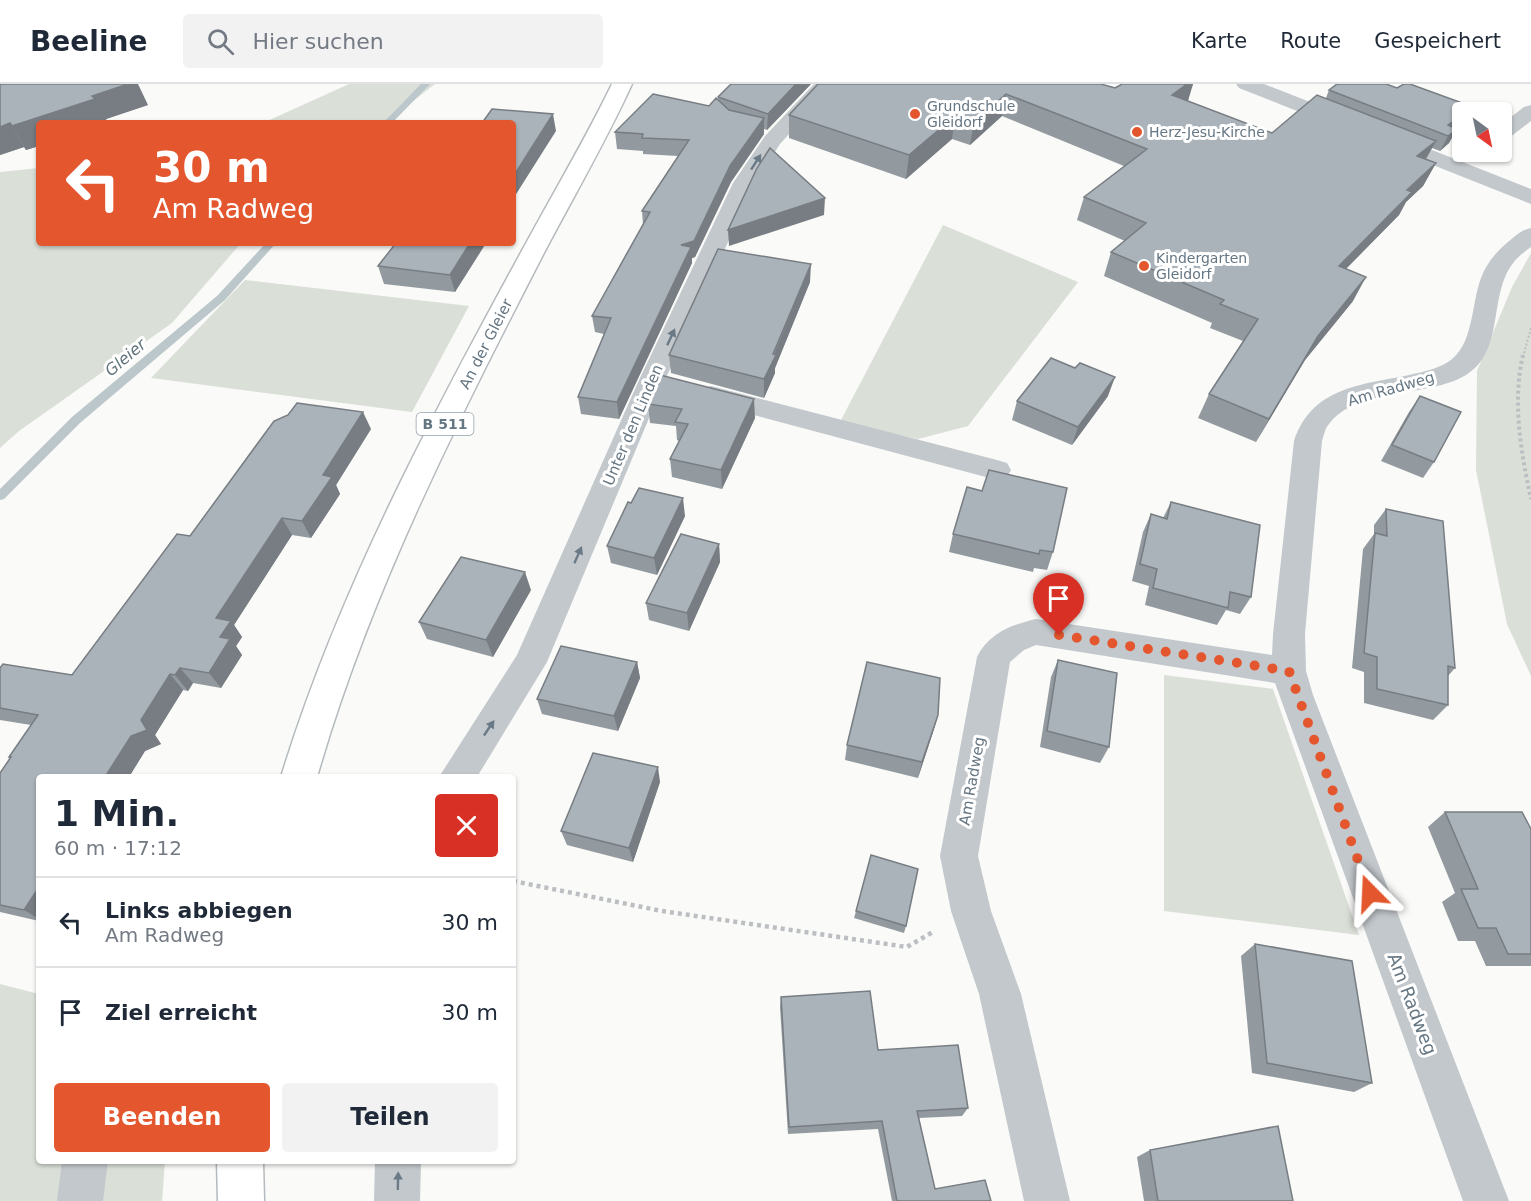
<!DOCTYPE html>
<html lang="de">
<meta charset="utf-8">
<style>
body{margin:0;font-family:"DejaVu Sans",sans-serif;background:#f2f2f3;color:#1f2937;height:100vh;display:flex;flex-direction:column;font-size:22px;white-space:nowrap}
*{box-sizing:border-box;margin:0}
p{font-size:20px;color:#747a83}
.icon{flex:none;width:33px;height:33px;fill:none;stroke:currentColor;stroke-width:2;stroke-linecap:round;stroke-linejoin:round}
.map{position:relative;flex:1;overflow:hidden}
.panel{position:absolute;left:36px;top:690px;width:480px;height:390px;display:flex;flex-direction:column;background:#fff;border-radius:6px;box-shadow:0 2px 4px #0004}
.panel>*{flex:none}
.guide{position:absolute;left:36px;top:36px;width:480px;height:126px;border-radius:6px;box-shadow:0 2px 4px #0004;background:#e4572e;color:#fff;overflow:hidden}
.needle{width:39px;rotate:147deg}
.controls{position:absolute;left:1452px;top:18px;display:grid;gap:12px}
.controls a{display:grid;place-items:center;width:60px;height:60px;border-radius:6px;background:#fff;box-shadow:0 2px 4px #0004;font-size:30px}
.pin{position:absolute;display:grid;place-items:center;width:51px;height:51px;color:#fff;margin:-62px -26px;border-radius:50% 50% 50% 0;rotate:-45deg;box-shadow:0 0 6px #0007}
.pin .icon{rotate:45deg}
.me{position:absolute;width:66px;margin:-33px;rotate:339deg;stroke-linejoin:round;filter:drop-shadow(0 0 4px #0008)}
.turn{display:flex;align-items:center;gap:21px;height:126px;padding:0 18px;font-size:27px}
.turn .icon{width:78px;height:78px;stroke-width:2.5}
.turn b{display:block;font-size:42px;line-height:51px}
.round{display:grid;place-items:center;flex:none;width:63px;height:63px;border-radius:6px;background:#f2f2f3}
.overview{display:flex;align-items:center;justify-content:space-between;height:102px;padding:0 18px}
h1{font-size:36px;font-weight:800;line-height:45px}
.cta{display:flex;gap:12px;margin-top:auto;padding:12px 18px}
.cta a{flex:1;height:69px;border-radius:6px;background:#e4572e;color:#fff;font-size:24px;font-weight:800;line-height:69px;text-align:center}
.cta a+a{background:#f2f2f3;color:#1f2937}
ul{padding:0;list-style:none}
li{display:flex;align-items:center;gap:18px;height:90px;padding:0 18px;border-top:2px solid #e0e1e3}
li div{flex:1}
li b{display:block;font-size:22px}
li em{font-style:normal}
header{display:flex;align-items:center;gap:36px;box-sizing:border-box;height:84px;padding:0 30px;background:#fff;border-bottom:2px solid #e0e1e3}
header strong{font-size:28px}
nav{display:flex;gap:33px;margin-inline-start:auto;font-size:21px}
.search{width:420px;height:54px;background:#f2f2f3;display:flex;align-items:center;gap:15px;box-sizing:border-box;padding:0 21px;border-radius:6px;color:#747a83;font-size:22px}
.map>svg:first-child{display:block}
.green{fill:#dadfd7}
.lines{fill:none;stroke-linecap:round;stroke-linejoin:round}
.stream{fill:#bbc7cb;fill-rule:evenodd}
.major-casing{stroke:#b5babe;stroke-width:3}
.path-far2{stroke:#bbbfc2;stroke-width:2;stroke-dasharray:2 2;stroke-linecap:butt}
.path-far1{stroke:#bbbfc2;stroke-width:4;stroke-dasharray:3 3;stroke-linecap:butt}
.path{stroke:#bbbfc2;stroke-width:4.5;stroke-dasharray:4 4;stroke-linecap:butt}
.minor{fill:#c3c8cc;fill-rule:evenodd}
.major{fill:#fff;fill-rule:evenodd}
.wall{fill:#929a9f}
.shaded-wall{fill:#777d82}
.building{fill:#aab3b9;stroke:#777d82;stroke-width:1.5}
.oneway{fill:#6a7a87}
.route{stroke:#e4572e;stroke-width:10;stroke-dasharray:0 18}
.poi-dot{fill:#e4572e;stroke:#fff;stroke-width:2}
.labels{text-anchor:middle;stroke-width:6;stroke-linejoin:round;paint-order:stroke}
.far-poi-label{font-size:14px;fill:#657683;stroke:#fff;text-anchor:start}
.shield{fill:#fff;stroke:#939fa8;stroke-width:1.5}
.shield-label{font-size:14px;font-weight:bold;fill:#657683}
.street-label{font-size:15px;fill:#657683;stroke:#fff}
.water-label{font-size:16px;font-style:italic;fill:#60757c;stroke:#fff}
.near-street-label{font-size:18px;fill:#657683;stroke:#fff}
</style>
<header>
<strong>Beeline</strong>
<div class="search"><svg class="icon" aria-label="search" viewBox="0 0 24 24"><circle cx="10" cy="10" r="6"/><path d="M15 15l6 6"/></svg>Hier suchen</div>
<nav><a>Karte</a><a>Route</a><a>Gespeichert</a></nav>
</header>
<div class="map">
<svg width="1531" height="1117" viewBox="0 0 1531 1117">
<rect width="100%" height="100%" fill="#fafaf8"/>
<path class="green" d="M349,0h86l-50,39h-122z
M39,84v75h202l-69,80 -153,108 -19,17v-276z
M943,141l135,57 -110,144 -50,13 -78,-17z
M1531,169v423l-24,-52 -31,-154 1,-99 35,-84z
M245,196l224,26 -57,106 -261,-34z
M1164,591l109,14 86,246 -195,-24z
M0,900l39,10v167h126l-3,40h-162z"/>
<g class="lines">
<path class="stream" d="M421,0h9l-38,39h-9z
M266,159h10l-51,57 -145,123 -76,76 -4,1v-11l72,-72 145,-121z"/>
<g class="major-casing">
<path id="major" d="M612,0h20c-26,57 -57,110 -86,165 -88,171 -176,343 -229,528h-36c57,-186 150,-360 243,-530 29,-54 61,-107 88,-163z
M217,1077h46l1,40h-46z"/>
</g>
<path class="path-far2" d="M1523,273l8,-29"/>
<path class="path-far1" d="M1523,271c-11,47 -2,98 8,144"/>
<path class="path" d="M513,797l149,30 245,36 26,-15"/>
<path class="minor" d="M814,0h21l-55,60 -25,39 -90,197 -118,282 -70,115h-38l78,-122 122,-275 94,-197 32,-47z
M1236,0h28l267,105v15l-292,-116z
M1531,21v16l-22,17 -7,2v-16l22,-17z
M1531,144v19c-7,5 -15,11 -20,19 -22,32 -7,86 -45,109 -38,23 -109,12 -137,49 -4,4 -5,11 -7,17l-17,193 1,37 7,24 196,506h-46l-188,-518 -239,-38 -12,5 -14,12 -32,194 13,55 30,83 49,207h-46l-45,-207 -28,-83 -11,-55 37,-199c12,-24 34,-32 59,-38l236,36 1,-21 21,-193c18,-54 67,-56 115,-66 13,-3 28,-6 39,-13 26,-16 23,-58 33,-84 5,-14 15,-26 27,-36 7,-6 13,-12 23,-14z
M711,302l286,74 10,3 4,7 -4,7 -10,3 -296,-79 -4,-6 4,-6z
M62,1077h46l-5,40h-46z
M375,1077h46l-1,40h-46z"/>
<use href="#major" class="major"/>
</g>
<path class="wall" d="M0,0l148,21 -42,14 1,4h-68v23l-13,4 -2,-3 -24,8z
M731,0h80l-44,46 -3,-1v5l-33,48 -36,75 -3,1v5l-73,156 -38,-5 -3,-17 26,-63 -9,-2 -3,-16 51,-91 -1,-14 36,-55 -35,-2v-3l-26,-2 -2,-17 94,-26 9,-6v-3z
M818,0l297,4 7,-4h71l-6,17 85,32 54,-35 3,-8 133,22v11l-6,5 -7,15 -9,8 -8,-3 -6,11 10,4 -13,23 -17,16 -7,13 -53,54 7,32 -48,59 -49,82 -58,-24 11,-24 34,-53 -33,-13 2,-5 -108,-47 7,-24 14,-11 -48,-21 7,-23 40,-31 -122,-50 -32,29 -18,-6 -46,40 -117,-41v-23z
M486,159l-31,49 -71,-8 -6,-18z
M810,198l-35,86v5l-11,25 -93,-25 -2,-18z
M1108,312l-36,49 -60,-25 5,-19z
M1420,312l14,66 -11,16 -42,-17 28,-49z
M648,320l107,14 -33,71 -50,-12 -2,-18 9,-18 -2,-1 -1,-14 -26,-3z
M371,345l-35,56 4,9 -29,44 -19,-3 -58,90 8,12 -6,9 6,9 -21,33 -28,-5 -5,8 -5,-1 -28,45 6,9 -16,7 -16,26h-90v144l-39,-9v-139l10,-15 -1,-1 22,-32 -31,-5v-52l72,7 118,-139z
M1171,418l80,95 -11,17 -14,-4 -9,15 -72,-20 4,-19 -17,-5 11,-49 8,-18 12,4z
M1386,425l69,159 -7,8v29l-15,15 -69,-17v-31l-12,-4 11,-119 11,-15v-9z
M685,432l-28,59 -46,-12 -4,-17z
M953,450l100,18 -6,18 -13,-2 -1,4 -84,-20z
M719,460l1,18 -31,69 -40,-11 -3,-17z
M531,506l-38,67 -66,-18 -8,-17z
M1058,576l51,87 -9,16 -60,-16 11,-70z
M637,578l3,16 -22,53 -76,-17 -5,-15z
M938,631l-5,17 -15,46 -73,-18 2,-15z
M660,698l-27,80 -66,-17 -6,-14z
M1445,728l86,17v137h-45l-11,-25h-17l-16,-39 13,-9 -27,-66z
M856,827l50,15 -2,7 -50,-15z
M1255,860l117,139 -18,9 -102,-19 -11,-117z
M781,913l97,53 90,58 -6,8 -43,2 16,71 56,12h-99l-14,-72 -90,5 -8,-127z
M1150,1066l143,51h-149l-7,-44z"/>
<path class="shaded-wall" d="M128,0h10l10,21 -42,14 1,4h-68v23l-13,4 -14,-24 80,-30z
M796,0h15l-44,46 1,-16z
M1187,0h6l-5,17 -24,17 8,-23z
M1006,10l-4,22 -32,29 4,-23z
M553,30l3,17 -43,68v-22z
M1462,31v8l-16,12 2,-10z
M955,32l-3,23 -46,40 3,-24z
M764,34v16l-33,48 -36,75 -3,1v5l-73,156 -2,-17 64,-157 49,-79z
M10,39l14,24 -24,8v-28z
M1457,45l-8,14 -9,8 8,-15z
M1436,57l-13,23 -6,-8z
M1436,79l-13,23 -17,16 -7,13 -73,74 13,-23 68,-76z
M825,114l-1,17 -95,31 -1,-16z
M470,159h16l-31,49 -5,-17z
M811,180l-1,18 -35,86v5l-11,25v-19z
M1366,193l-13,24 -48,59 -49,82 13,-23 49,-83z
M1115,293l-7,19 -36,49 6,-18z
M754,315l1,19 -33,71 -1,-19z
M363,328l8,17 -35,56 4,9 -29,44 -9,-17 21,-46z
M683,414l2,18 -28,59 -3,-17z
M282,434l10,17 -58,90 8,12 -6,9 6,9 -21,33 -12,-15 11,-36 -4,-19z
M719,460l1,18 -31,69 -2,-18z
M525,488l6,18 -38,67 -7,-17z
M637,578l3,16 -22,53 -4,-15z
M180,584l13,15 -5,8 -13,-16z
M170,590l13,16 -28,45 6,9 -16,7 -16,26h-24z
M938,631l-5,17 -15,46 4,-16z
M658,683l2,15 -27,80 -4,-14z
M39,803v32l-15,-9z"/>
<path class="building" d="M0,0h128l-36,12 3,3 -83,27 -2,-3 -10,4z
M731,0h65l-28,30 -50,-17z
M818,0h283l14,4 7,-4h65l-15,11 100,38 45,-38 119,46 -19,15 19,7 -29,27 5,2 -73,74 27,11 -48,59 -49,83 -60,-25 49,-75 -38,-15 4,-4 -113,-48 35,-29 -62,-26 63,-48 -141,-55 -32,28 -19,-6 -46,39 -120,-40z
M1337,0h49l11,4 7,-4h6l63,23 -7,5h-4v3l-14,10 9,4 -9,7 -119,-46z
M653,10l56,12 7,-8 13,12 35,8 -34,48 -36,75 -13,4 10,2 -74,155 -39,-5 33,-79 -19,-2 58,-104 -8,-1 47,-71 -47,-2 1,-4 -28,-2z
M492,25l61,5 -40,63v-54h-31z
M770,64l55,50 -97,32 29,-62z
M396,159h74l-20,32 -72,-9z
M718,165l93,15 -38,90 3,1 -12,24 -95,-24z
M1051,274l24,10 5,-5 35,14 -37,50 -61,-26z
M660,291l94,24 -33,71 -51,-11 18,-35 -13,-2 7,-13 -34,-5z
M1420,312l41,16 -27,50 -42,-17z
M297,319l66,9 -40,63 9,2 -30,44 -20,-3 -66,100 15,3 -11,16 10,2 -21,34 -29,-5 -5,7 -5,-1 -29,46 6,10 -16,6 -26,41h-66v110l-15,23 -24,-5v-132l11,-16h-2l29,-42 -38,-7v-40l3,-4 69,11 105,-141 13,2 84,-115 14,-6z
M989,386l78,18 -14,64 -13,-2 -1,4 -86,-20 14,-47 15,4z
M639,404l44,10 -29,60 -47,-12 21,-44 3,1z
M1171,418l89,23 -9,72 -21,-5 -2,16 -75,-20 4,-19 -17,-5 11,-50 16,5z
M1386,425l57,12 12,147 -7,-2v39l-71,-16v-32l-13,-4 11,-120 12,3z
M681,450l38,10 -32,69 -41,-10z
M461,473l64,15 -39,68 -67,-18z
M561,562l76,16 -23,54 -77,-17z
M1058,576l59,13 -8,74 -62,-16z
M867,578l73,16 -2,37 -16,47 -75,-17z
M593,669l65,14 -29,81 -68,-17z
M1445,728h77l9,17v125h-23l-12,-26h-18l-17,-39h17z
M871,771l47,14 -12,57 -50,-15z
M1255,860l97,17 20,122 -105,-20z
M870,907l8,59 80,-5 10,63 -51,3 18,78 50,-9 6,21h-94l-15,-80 -93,6 -8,-130z
M1278,1042l15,75h-135l-8,-51z"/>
<defs><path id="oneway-solid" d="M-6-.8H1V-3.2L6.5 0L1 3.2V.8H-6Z" transform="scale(1.5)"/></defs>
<g class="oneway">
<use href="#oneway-solid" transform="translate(756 78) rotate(-57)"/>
<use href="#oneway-solid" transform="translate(671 253) rotate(-65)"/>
<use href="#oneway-solid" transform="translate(578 471) rotate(-66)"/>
<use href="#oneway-solid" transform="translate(489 644) rotate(-56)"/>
<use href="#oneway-solid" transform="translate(398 1097) rotate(-89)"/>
</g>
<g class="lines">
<path class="route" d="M1059,551l230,36 81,222"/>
</g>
<g class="poi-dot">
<circle cx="915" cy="30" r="6"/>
<circle cx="1137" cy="48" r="6"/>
<circle cx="1144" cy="182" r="6"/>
</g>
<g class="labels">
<g class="far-poi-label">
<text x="927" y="27">Grundschule<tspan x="927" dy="16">Gleidorf</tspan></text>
<text x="1149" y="53">Herz-Jesu-Kirche</text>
<text x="1156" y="179">Kindergarten<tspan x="1156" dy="16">Gleidorf</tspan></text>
</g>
<rect class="shield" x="416.5" y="329" width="57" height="22" rx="4.5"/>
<g class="shield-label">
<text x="445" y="345">B 511</text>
</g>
<g class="street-label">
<text transform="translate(486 260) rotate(-63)" y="5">An der Gleier</text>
<text transform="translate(1391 305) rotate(-16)" y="5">Am Radweg</text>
<text transform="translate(633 341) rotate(-67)" y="5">Unter den Linden</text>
<text transform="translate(972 697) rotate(-80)" y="5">Am Radweg</text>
</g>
<g class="water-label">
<text transform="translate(125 273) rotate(-40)" y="6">Gleier</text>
</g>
<g class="near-street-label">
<text transform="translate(1412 920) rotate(69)" y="6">Am Radweg</text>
</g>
</g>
</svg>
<div class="controls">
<a><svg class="needle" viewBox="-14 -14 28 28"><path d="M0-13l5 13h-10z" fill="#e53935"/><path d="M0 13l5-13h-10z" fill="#747a83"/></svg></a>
</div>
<div class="pin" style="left:1059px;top:551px;background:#d93025"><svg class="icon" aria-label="arrive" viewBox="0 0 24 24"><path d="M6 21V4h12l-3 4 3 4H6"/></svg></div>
<svg class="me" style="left:1370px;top:809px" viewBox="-20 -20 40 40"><path d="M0-17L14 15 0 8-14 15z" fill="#e4572e" stroke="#fff" stroke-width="4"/></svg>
<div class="guide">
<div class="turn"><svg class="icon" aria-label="left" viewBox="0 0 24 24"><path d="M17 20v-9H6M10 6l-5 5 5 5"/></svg><div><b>30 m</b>Am Radweg</div></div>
</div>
<section class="panel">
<div class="overview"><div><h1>1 Min.</h1><p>60 m · 17:12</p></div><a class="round" style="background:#d93025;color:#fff"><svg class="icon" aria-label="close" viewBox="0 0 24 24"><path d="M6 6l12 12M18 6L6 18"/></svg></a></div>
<ul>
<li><svg class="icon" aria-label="left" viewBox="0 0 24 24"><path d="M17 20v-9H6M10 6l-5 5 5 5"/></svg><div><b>Links abbiegen</b><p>Am Radweg</p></div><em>30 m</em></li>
<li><svg class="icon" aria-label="arrive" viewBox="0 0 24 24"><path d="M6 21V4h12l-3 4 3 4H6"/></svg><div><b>Ziel erreicht</b></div><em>30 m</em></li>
</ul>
<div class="cta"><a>Beenden</a><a>Teilen</a></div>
</section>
</div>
